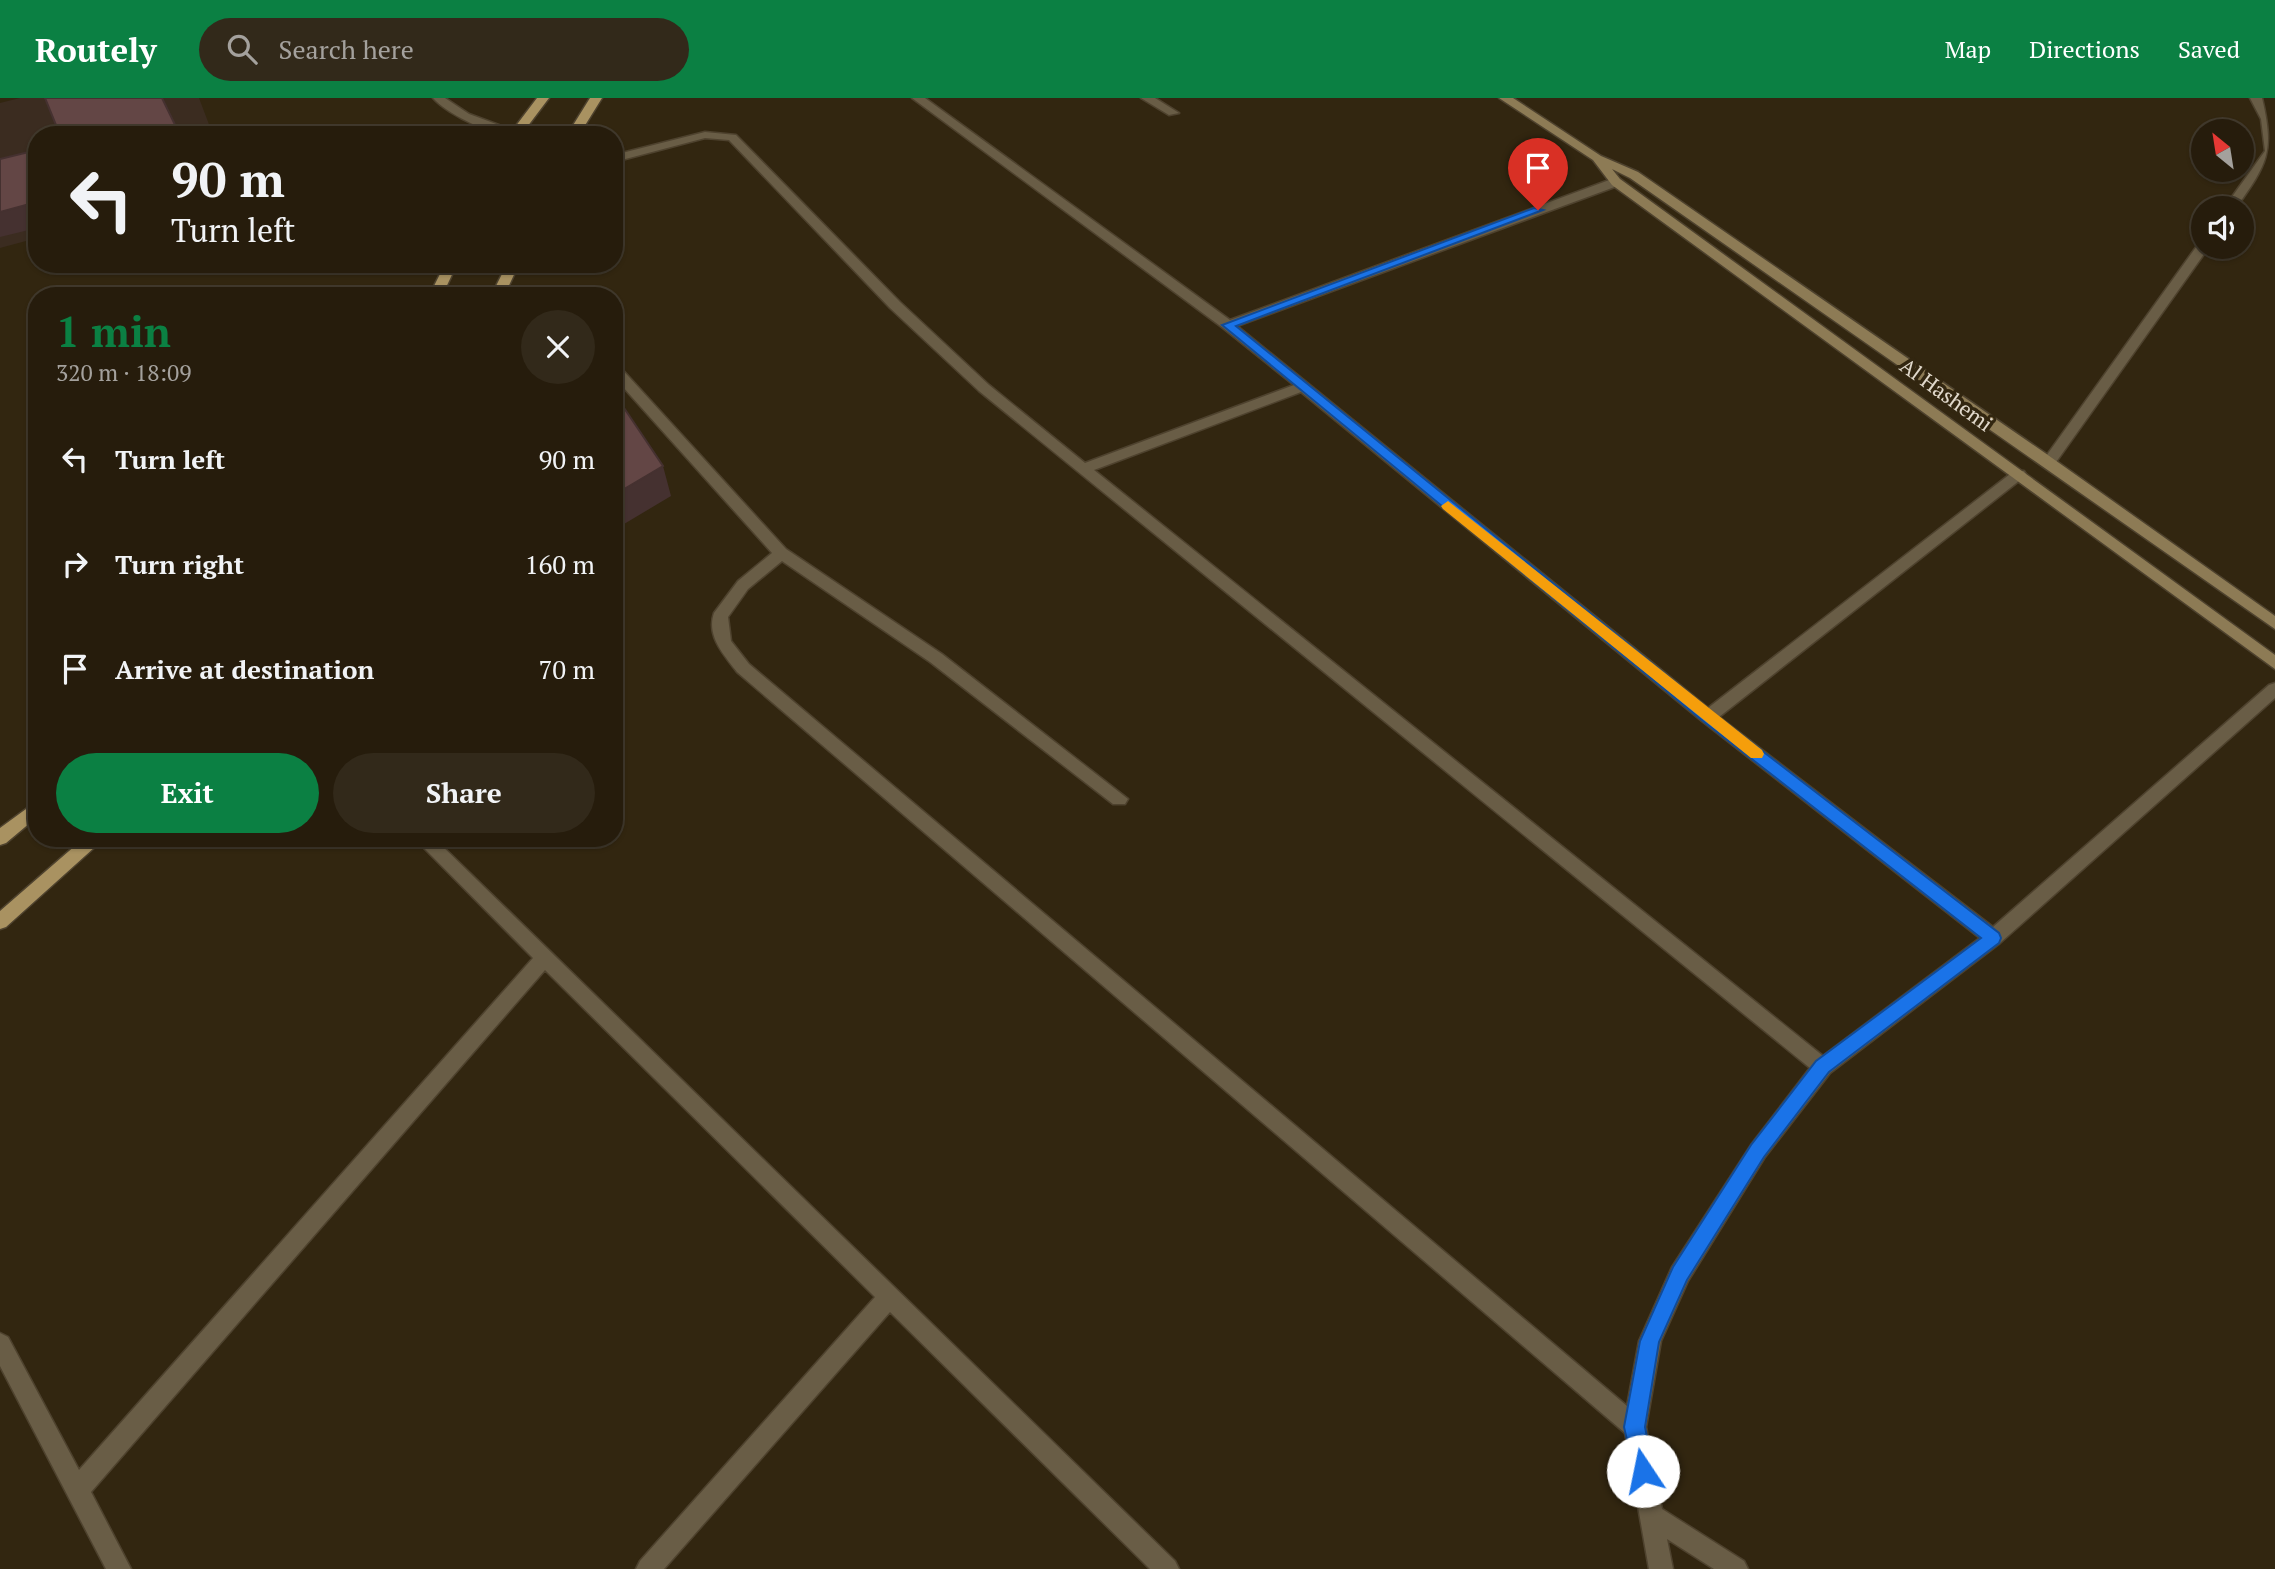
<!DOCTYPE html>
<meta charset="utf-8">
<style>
body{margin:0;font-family:"PT Serif",serif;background:#32291a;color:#f1f3f6;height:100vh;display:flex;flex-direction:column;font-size:26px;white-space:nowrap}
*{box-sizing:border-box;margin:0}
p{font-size:23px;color:#a4a19d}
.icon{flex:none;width:38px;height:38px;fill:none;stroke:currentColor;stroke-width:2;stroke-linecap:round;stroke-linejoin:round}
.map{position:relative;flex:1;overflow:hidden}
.drawer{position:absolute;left:28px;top:189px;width:595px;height:560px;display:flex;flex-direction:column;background:#261c0c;border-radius:28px;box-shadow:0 2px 5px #0004,0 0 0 2px #423a2d}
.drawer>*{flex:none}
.hud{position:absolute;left:28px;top:28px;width:595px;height:147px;border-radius:28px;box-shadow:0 2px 5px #0004,0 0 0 2px #423a2d;background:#261c0c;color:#f1f3f6;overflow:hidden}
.needle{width:46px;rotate:330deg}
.buttons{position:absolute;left:2191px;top:21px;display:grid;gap:14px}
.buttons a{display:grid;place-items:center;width:63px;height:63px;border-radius:50%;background:#261c0c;box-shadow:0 2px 5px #0004,0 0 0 2px #423a2d;font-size:35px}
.pin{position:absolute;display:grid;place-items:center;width:60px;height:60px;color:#fff;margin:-72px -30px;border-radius:50% 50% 50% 0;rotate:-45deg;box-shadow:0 0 7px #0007}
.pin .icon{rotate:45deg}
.me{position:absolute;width:77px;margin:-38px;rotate:349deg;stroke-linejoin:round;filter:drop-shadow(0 0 5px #0008)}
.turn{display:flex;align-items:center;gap:24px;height:147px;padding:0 28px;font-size:32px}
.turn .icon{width:91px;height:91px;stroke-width:2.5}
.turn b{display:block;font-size:49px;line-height:60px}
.round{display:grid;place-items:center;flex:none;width:74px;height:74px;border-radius:37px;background:#32291a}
.headline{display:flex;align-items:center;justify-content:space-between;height:119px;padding:0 28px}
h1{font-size:42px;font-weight:800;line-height:52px;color:#0b8043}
.button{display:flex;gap:14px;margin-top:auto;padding:14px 28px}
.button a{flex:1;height:80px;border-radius:42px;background:#0b8043;color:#fff;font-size:28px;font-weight:800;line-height:80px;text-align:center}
.button a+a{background:#32291a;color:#f1f3f6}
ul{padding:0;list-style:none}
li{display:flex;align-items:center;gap:21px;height:105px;padding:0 28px}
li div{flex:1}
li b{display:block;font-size:26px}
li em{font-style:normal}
header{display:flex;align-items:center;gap:42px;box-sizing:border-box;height:98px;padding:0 35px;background:#0b8043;color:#fff}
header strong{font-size:33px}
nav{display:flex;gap:38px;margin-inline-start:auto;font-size:24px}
.search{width:490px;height:63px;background:#32291a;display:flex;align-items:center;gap:18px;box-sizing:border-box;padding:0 24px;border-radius:38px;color:#a4a19d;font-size:26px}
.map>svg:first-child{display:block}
.education{fill:#3b2c20}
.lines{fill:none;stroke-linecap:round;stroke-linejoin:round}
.street-casing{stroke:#4e422e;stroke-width:3}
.secondary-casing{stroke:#4e422e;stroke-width:3}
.primary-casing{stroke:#4e422e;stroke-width:3}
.street{fill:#695d46;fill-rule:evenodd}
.secondary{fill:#8d7b55;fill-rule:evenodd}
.primary{fill:#a99261;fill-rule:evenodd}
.shaded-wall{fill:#453130}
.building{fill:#634645;stroke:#453130;stroke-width:2}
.route{fill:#1a73e8;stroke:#114b97;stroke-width:2}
.slow{fill:#f59e0b}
.labels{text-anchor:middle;stroke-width:7;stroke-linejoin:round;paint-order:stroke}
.far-street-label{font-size:21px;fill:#e0d8cb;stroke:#322610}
</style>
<header>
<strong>Routely</strong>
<div class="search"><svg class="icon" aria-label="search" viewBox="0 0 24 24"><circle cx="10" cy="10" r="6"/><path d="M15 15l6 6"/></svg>Search here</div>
<nav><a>Map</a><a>Directions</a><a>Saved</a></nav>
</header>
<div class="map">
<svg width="2275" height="1471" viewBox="0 0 2275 1471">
<rect width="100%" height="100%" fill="#322610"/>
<path class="education" d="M20,0h179l14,37h-176v103l-37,10v-145z"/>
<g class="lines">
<g class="street-casing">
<path id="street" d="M433,0h12l24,16 52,19c-21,8 -73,-18 -88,-35z
M912,0h13l305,222 382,-141h8v6l-383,141 471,382 306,-237h10l2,3 -2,3 -305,240 274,210 276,-242 6,-2v15l-275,245 -170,130 -65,84 -77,124 -27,60 -15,86 16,82 82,52 4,8h-34l-47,-30 6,30h-24l-24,-136 -888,-761c-13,-17 -31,-36 -23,-59l24,-32 34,-28 -158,-176v-12l5,1 167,183 156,105 186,145 -3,5h-12l-183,-142 -148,-101 -34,28 -20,28 3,24 18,23 878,742 12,-65 33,-74 79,-122 59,-77 -831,-677 -89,-83 -161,-168 -24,-2 -91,24v-7l91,-23 31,3 164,167 89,83 96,78 209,-78 -71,-57zM1301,294l401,329 278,217 -157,118 -729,-586z
M1141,0h14l24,15 -10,2z
M2250,0h12c13,55 5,66 -26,110h-12l41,-57 -4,-32z
M2203,144v5h6l-155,218h-10v-6l155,-216z
M414,740h20l741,723 4,8h-29l-260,-257 -226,257h-28l4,-8 235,-264 -330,-327 -454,522 40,77h-25l-106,-203v-33l8,4 71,133 454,-512z"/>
</g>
<g class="secondary-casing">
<path id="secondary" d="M1499,0h14l88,58 37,16 407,281 230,163v13l-645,-451 -18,-9 8,10 655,476v14l-663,-484 -19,-25z"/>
</g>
<g class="primary-casing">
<path id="primary" d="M537,0h12l-28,37h-12z
M590,0h12l-23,37h-12z
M445,166h12l-15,32h-13z
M507,166h12l-15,32h-13z
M37,703v16l-31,26 -6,2v-17z
M84,740h21l-99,89 -6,2v-18z"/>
</g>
<use href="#street" class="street"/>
<use href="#secondary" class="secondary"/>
<use href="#primary" class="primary"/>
</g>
<path class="shaded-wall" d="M37,104v26l-37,9v-25z
M663,368l8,30 -57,34v-35z"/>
<path class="building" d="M45,0h117l18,37h-120z
M37,52v52l-37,10v-53z
M614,295l49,73 -49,29z"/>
<path class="route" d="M1534,110l9,2 -307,116 477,387 286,220 2,5 -2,5 -170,129 -65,85 -77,123 -28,62 -14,85 9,44 -3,8 -8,3 -7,-3 -12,-52 16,-86 33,-74 78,-122 65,-84 165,-123 -278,-217 -481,-396z"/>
<path class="slow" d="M1448,403l314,249 2,4 -2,4h-11l-308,-249 -2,-3z"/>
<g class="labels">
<g class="far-street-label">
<text transform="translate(1946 297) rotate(36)" y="7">Al Hashemi</text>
</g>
</g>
</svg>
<div class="buttons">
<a><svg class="needle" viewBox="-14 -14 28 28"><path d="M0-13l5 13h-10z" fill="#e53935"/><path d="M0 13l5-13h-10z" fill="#a4a19d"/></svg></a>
<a><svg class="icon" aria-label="sound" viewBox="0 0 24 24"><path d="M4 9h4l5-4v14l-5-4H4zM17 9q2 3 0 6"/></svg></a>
</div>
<div class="pin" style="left:1538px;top:112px;background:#d93025"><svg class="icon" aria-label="arrive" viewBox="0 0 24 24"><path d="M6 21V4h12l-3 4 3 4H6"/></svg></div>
<svg class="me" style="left:1643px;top:1373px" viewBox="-20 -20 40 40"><circle r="19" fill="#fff"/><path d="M0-13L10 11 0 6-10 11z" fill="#1a73e8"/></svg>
<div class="hud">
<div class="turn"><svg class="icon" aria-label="left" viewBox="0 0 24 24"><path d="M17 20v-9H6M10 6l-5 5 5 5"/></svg><div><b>90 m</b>Turn left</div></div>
</div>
<section class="drawer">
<div class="headline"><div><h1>1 min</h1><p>320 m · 18:09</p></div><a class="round"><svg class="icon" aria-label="close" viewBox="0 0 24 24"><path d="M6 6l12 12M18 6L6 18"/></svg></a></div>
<ul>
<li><svg class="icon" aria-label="left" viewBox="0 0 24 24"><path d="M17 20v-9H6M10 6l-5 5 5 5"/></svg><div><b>Turn left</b></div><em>90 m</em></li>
<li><svg class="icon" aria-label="right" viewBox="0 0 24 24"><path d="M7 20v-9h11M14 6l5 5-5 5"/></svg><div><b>Turn right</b></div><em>160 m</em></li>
<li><svg class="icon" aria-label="arrive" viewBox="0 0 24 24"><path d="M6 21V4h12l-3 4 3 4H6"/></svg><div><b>Arrive at destination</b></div><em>70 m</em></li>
</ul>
<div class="button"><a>Exit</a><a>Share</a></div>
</section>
</div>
